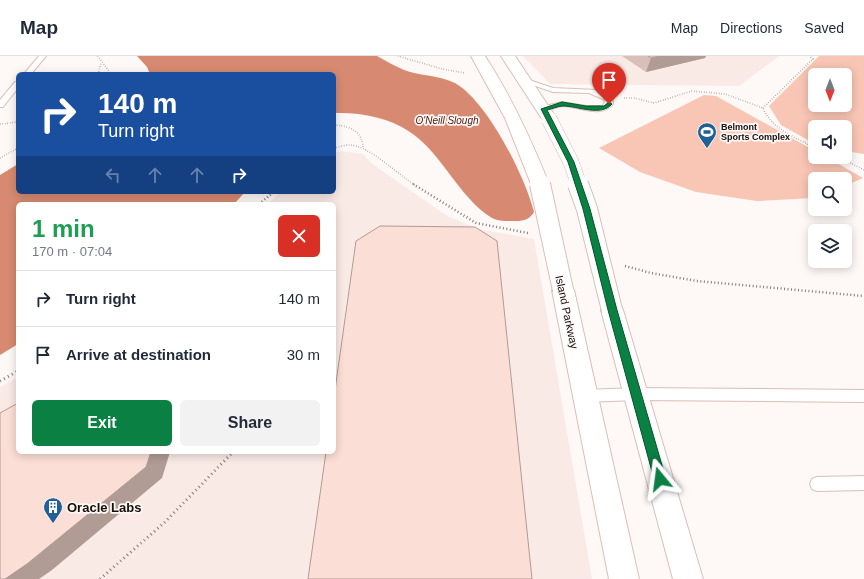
<!DOCTYPE html>
<meta charset="utf-8">
<style>
body{margin:0;font-family:Arial,sans-serif;background:#f2f2f3;color:#1f2937;height:100vh;display:flex;flex-direction:column;font-size:15px;white-space:nowrap}
*{box-sizing:border-box;margin:0}
p{font-size:13px;color:#747a83}
.icon{flex:none;width:22px;height:22px;fill:none;stroke:currentColor;stroke-width:2;stroke-linecap:round;stroke-linejoin:round}
.map{position:relative;flex:1;overflow:hidden}
.drawer{position:absolute;left:16px;top:146px;width:320px;height:252px;display:flex;flex-direction:column;background:#fff;border-radius:6px;box-shadow:0 2px 10px #0003}
.drawer>*{flex:none}
.guide{position:absolute;left:16px;top:16px;width:320px;height:122px;border-radius:6px;box-shadow:0 2px 10px #0003;background:#1a4fa0;color:#fff;overflow:hidden}
.needle{width:26px;rotate:180deg}
.fabs{position:absolute;left:808px;top:12px;display:grid;gap:8px}
.fabs a{display:grid;place-items:center;width:44px;height:44px;border-radius:6px;background:#fff;box-shadow:0 2px 10px #0003;font-size:20px}
.pin{position:absolute;display:grid;place-items:center;width:34px;height:34px;color:#fff;margin:-41px -17px;border-radius:50% 50% 50% 0;rotate:-45deg;box-shadow:0 0 4px #0007}
.pin .icon{rotate:45deg}
.me{position:absolute;width:44px;margin:-22px;rotate:344deg;stroke-linejoin:round;filter:drop-shadow(0 0 3px #0008)}
.turn{display:flex;align-items:center;gap:14px;height:84px;padding:0 16px;font-size:18px}
.turn .icon{width:52px;height:52px;stroke-width:2.5}
.turn b{display:block;font-size:28px;line-height:34px}
.lanes{display:flex;align-items:center;height:38px;padding:0 16px;background:#0003;justify-content:center;gap:20px;direction:ltr}
.lanes .off{opacity:.35}
.round{display:grid;place-items:center;flex:none;width:42px;height:42px;border-radius:6px;background:#f2f2f3}
.head{display:flex;align-items:center;justify-content:space-between;height:68px;padding:0 16px}
h1{font-size:24px;font-weight:600;line-height:30px;color:#1e9e55}
.primary-button{display:flex;gap:8px;margin-top:auto;padding:8px 16px}
.primary-button a{flex:1;height:46px;border-radius:6px;background:#0b8043;color:#fff;font-size:16px;font-weight:600;line-height:46px;text-align:center}
.primary-button a+a{background:#f2f2f3;color:#1f2937}
ul{padding:0;list-style:none}
li{display:flex;align-items:center;gap:12px;height:56px;padding:0 16px;border-top:1px solid #e0e1e3}
li div{flex:1}
li b{display:block;font-size:15px}
li em{font-style:normal}
header{display:flex;align-items:center;gap:24px;box-sizing:border-box;height:56px;padding:0 20px;background:#fff;border-bottom:1px solid #e0e1e3}
header strong{font-size:19px}
nav{display:flex;gap:22px;margin-inline-start:auto;font-size:14px}
.map>svg:first-child{display:block}
.built{fill:#faeae6}
.green{fill:#f9c5b4;fill-rule:evenodd}
.water{fill:#d78a71}
.lines{fill:none;stroke-linecap:round;stroke-linejoin:round}
.service-casing{stroke:#dbbfb6;stroke-width:2}
.tertiary-casing{stroke:#dbbfb6;stroke-width:2}
.path-far2{stroke:#847c79;stroke-width:1.5;stroke-dasharray:0.5 2;stroke-linecap:butt}
.path-far1{stroke:#847c79;stroke-width:2.5;stroke-dasharray:1 2.5;stroke-linecap:butt}
.path{stroke:#847c79;stroke-width:3;stroke-dasharray:1 3.5;stroke-linecap:butt}
.service{fill:#fff;fill-rule:evenodd}
.tertiary{fill:#fff;fill-rule:evenodd}
.tertiary-bridge-far1-casing{stroke:#dbbfb6;stroke-width:16;stroke-linecap:butt}
.tertiary-bridge-casing{stroke:#dbbfb6;stroke-width:22;stroke-linecap:butt}
.tertiary-bridge-far1{stroke:#fff;stroke-width:15}
.tertiary-bridge{stroke:#fff;stroke-width:20}
.wall{fill:#d8bfb7}
.shaded-wall{fill:#b09b95}
.building{fill:#fbded5;stroke:#b09b95}
.route{fill:#0b8043;stroke:#07532c}
.labels{text-anchor:middle;stroke-width:3.5;stroke-linejoin:round;paint-order:stroke}
.far-poi-label{font-size:9px;font-weight:bold;fill:#170e0b;stroke:#fef8f6;text-anchor:start}
.far-water-label{font-size:10px;font-style:italic;fill:#4a1909;stroke:#fef8f6}
.street-label{font-size:11px;fill:#170e0b;stroke:#fef8f6}
.near-poi-label{font-size:13px;font-weight:bold;fill:#170e0b;stroke:#fef8f6;text-anchor:start}
</style>
<header>
<strong>Map</strong>
<nav><a>Map</a><a>Directions</a><a>Saved</a></nav>
</header>
<div class="map">
<svg width="864" height="523" viewBox="0 0 864 523">
<rect width="100%" height="100%" fill="#fef8f6"/>
<path class="built" d="M523,0h256l-40,30 -189,-2z
M341,95l22,3 8,9 76,53 32,13 55,10 58,340h-592v-192l18,-10v75h316v-248h-67l14,-12h53v-39z"/>
<path class="green" d="M819,0h45v98l-19,-3v-24h-30v17l-34,-19 -12,-19zM815,19h30v30h-30z
M704,39l12,1 99,55v6h11l37,21 -18,8v-7h-30l-1,19 -57,3 -61,-9 -56,-20 -41,-24z"/>
<path class="water" d="M137,0h240c9,5 18,10 27,14 16,6 35,5 51,13 32,18 70,93 79,129 -4,7 -10,9 -18,9 -7,0 -17,1 -24,-3 -33,-20 -50,-65 -82,-86 -22,-15 -50,-20 -76,-19v-39h-184l-3,-7z
M18,108v28h227l-11,12h-216v140l-18,11v-180z"/>
<g class="lines">
<g class="service-casing">
<path id="service" d="M39,0h7l-15,18h-7z
M526,23l27,9 43,2 16,7 1,7c-12,15 -35,2 -51,2 -7,1 -13,6 -21,5v-4l21,-5 24,4h17l2,-6 -16,-7 -36,-1 -29,-10 -2,-1z
M15,26h3v6l-15,19h-3v-7z
M636,332l228,2v12l-228,-2 -51,2 -4,-2 -2,-4 2,-4 4,-2z
M864,420v14l-47,1 -5,-2 -2,-5 2,-5 5,-2z"/>
</g>
<g class="tertiary-casing">
<path id="tertiary" d="M471,0h14c26,40 46,83 64,128l-3,4 -6,2 -6,-2 -3,-4 -26,-66z
M501,0h14l42,63 -3,3h-10z
M563,226l7,2 4,6 65,289h-30l-57,-289 4,-6z
M612,245l8,3 3,6 80,269h-30l-72,-269 3,-6z"/>
</g>
<path class="path-far2" d="M98,0l13,18
M398,0l44,13 23,4
M98,18l3,-11
M624,42h10l20,5 38,-12 33,3 38,14c8,21 34,30 52,40
M763,52l50,-49 -4,-3
M0,68l18,-2
M334,69c16,1 29,6 29,24
M334,92c5,-1 11,-3 16,-3 20,1 47,29 65,40
M839,101l25,13
M0,102l18,-10"/>
<path class="path-far1" d="M413,128l63,39 52,10
M259,148l15,-12
M625,210l26,7 46,8 167,15"/>
<path class="path" d="M0,325l18,-10
M100,523l64,-56 69,-71"/>
<use href="#service" class="service"/>
<use href="#tertiary" class="tertiary"/>
<g class="tertiary-bridge-far1-casing">
<path id="tertiary-bridge-far1" d="M549,63l22,43 8,23"/>
</g>
<g class="tertiary-bridge-casing">
<path id="tertiary-bridge" d="M540,128l23,106
M578,128l9,25 25,101"/>
</g>
<use href="#tertiary-bridge-far1" class="tertiary-bridge-far1"/>
<use href="#tertiary-bridge" class="tertiary-bridge"/>
</g>
<path class="wall" d="M622,0h84l-1,2 -59,14z"/>
<path class="shaded-wall" d="M660,0h46l-1,2 -59,14 5,-14z
M151,396h19l-8,26 -110,92 -13,9h-34z"/>
<path class="building" d="M648,0h12l-9,2z
M380,170l95,1 22,14 35,338h-224l18,-127h8v-55l22,-156z
M18,347v49h133l-5,15 -119,97 -22,15h-5v-166z"/>
<path class="route" d="M562,46l24,4h18l5,-4 3,2c-11,13 -34,2 -49,2 -5,0 -11,3 -16,4l27,52 16,47 27,101 49,169 -2,4 -4,2 -4,-2 -2,-4 -46,-169 -25,-101 -15,-47 -27,-53z"/>
<defs>
<g id="stadium-pin" transform="scale(1)"><path d="M0 17L-7.5 6A9.5 9.5 0 1 1 7.5 6Z" fill="#206096" stroke="#fef8f6"/><path d="M0-5a6.5 5 0 1 0 0 10a6.5 5 0 1 0 0-10ZM-3.5-1.8h7v3.6h-7Z" fill="#fff"/></g>
<g id="building-pin" transform="scale(1)"><path d="M0 17L-7.5 6A9.5 9.5 0 1 1 7.5 6Z" fill="#206096" stroke="#fef8f6"/><path d="M-4-6H4V6H1V3H-1V6H-4ZM-2.5-4.3h1.7v1.8h-1.7ZM.8-4.3h1.7v1.8H.8ZM-2.5-1h1.7V.8h-1.7ZM.8-1h1.7V.8H.8Z" fill="#fff"/></g>
</defs>
<g fill-rule="evenodd">
<use href="#stadium-pin" x="707" y="76"/>
<use href="#building-pin" x="53" y="451"/>
</g>
<g class="labels">
<g class="far-poi-label">
<text x="721" y="74">Belmont<tspan x="721" dy="10">Sports Complex</tspan></text>
</g>
<g class="far-water-label">
<text x="447" y="68">O'Neill Slough</text>
</g>
<g class="street-label">
<text transform="translate(567 256) rotate(78)" y="4">Island Parkway</text>
</g>
<g class="near-poi-label">
<text x="67" y="456">Oracle Labs</text>
</g>
</g>
</svg>
<div class="fabs">
<a><svg class="needle" viewBox="-14 -14 28 28"><path d="M0-13l5 13h-10z" fill="#e53935"/><path d="M0 13l5-13h-10z" fill="#747a83"/></svg></a>
<a><svg class="icon" aria-label="sound" viewBox="0 0 24 24"><path d="M4 9h4l5-4v14l-5-4H4zM17 9q2 3 0 6"/></svg></a>
<a><svg class="icon" aria-label="search" viewBox="0 0 24 24"><circle cx="10" cy="10" r="6"/><path d="M15 15l6 6"/></svg></a>
<a><svg class="icon" aria-label="layers" viewBox="0 0 24 24"><path d="M12 4l9 5-9 5-9-5zM3 14l9 5 9-5"/></svg></a>
</div>
<div class="pin" style="left:609px;top:48px;background:#d93025"><svg class="icon" aria-label="arrive" viewBox="0 0 24 24"><path d="M6 21V4h12l-3 4 3 4H6"/></svg></div>
<svg class="me" style="left:660px;top:423px" viewBox="-20 -20 40 40"><path d="M0-17L14 15 0 8-14 15z" fill="#0b8043" stroke="#fff" stroke-width="4"/></svg>
<div class="guide">
<div class="turn"><svg class="icon" aria-label="right" viewBox="0 0 24 24"><path d="M7 20v-9h11M14 6l5 5-5 5"/></svg><div><b>140 m</b>Turn right</div></div>
<div class="lanes"><svg class="icon off" aria-label="left" viewBox="0 0 24 24"><path d="M17 20v-9H6M10 6l-5 5 5 5"/></svg><svg class="icon off" aria-label="ahead" viewBox="0 0 24 24"><path d="M12 20V5M6 11l6-6 6 6"/></svg><svg class="icon off" aria-label="ahead" viewBox="0 0 24 24"><path d="M12 20V5M6 11l6-6 6 6"/></svg><svg class="icon" aria-label="right" viewBox="0 0 24 24"><path d="M7 20v-9h11M14 6l5 5-5 5"/></svg></div>
</div>
<section class="drawer">
<div class="head"><div><h1>1 min</h1><p>170 m · 07:04</p></div><a class="round" style="background:#d93025;color:#fff"><svg class="icon" aria-label="close" viewBox="0 0 24 24"><path d="M6 6l12 12M18 6L6 18"/></svg></a></div>
<ul>
<li><svg class="icon" aria-label="right" viewBox="0 0 24 24"><path d="M7 20v-9h11M14 6l5 5-5 5"/></svg><div><b>Turn right</b></div><em>140 m</em></li>
<li><svg class="icon" aria-label="arrive" viewBox="0 0 24 24"><path d="M6 21V4h12l-3 4 3 4H6"/></svg><div><b>Arrive at destination</b></div><em>30 m</em></li>
</ul>
<div class="primary-button"><a>Exit</a><a>Share</a></div>
</section>
</div>
